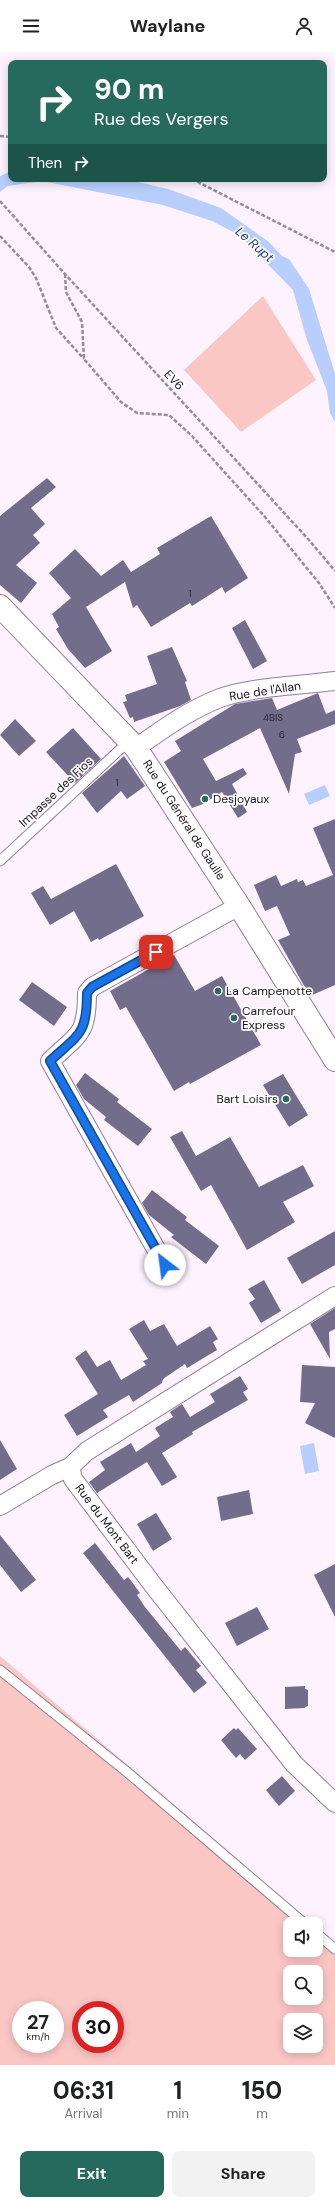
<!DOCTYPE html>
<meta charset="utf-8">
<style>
body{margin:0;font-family:"DM Sans",sans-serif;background:#f2f2f2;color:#202124;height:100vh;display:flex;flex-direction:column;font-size:15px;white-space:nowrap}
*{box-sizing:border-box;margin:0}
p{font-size:13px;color:#757577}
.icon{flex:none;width:22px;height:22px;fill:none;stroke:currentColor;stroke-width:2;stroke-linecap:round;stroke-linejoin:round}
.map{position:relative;height:2013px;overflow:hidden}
.side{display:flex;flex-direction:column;background:#fff;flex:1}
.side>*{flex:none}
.hud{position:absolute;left:8px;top:8px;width:319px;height:122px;border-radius:8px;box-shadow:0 2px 10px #0003;background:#256a5d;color:#fff;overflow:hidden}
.buttons{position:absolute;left:283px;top:1865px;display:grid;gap:8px}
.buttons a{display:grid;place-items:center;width:40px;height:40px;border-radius:8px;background:#fff;box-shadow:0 2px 10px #0003;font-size:20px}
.speed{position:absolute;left:12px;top:1949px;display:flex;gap:8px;font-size:20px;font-weight:700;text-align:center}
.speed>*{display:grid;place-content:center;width:52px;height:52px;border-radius:50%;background:#fff;box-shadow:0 2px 10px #0003;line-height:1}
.speed small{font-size:10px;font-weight:400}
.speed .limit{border:6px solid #d22;background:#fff;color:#111}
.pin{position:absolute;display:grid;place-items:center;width:34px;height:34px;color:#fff;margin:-17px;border-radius:8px;box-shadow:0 2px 6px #0006}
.me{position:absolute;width:44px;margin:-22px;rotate:330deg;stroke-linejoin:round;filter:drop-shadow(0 0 3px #0008)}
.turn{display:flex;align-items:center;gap:14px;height:84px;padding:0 20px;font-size:18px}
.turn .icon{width:52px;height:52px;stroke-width:2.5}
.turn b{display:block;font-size:28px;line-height:34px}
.then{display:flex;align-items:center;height:38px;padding:0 20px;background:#0003;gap:8px;font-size:15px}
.eta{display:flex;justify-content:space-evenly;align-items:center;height:68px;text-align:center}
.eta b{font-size:24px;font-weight:700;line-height:28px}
.action{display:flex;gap:8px;margin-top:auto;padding:8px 20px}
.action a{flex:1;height:46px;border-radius:8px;background:#256a5d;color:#fff;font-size:16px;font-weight:700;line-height:46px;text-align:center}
.action a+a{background:#f2f2f2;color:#202124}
header{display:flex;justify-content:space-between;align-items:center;height:52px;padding:0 20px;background:#fff;font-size:18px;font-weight:700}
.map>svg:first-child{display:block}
.green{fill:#fbc7c5;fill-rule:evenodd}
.water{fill:#b8cefd}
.building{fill:#736d8c}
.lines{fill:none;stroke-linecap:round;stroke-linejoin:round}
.lane-casing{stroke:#967d98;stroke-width:11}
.street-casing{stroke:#967d98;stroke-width:20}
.secondary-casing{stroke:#967d98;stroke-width:24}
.path{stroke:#968c97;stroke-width:2.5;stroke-dasharray:4 2;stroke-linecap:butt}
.lane{stroke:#fff;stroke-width:9}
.street{stroke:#fff;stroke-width:18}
.secondary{stroke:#fff;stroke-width:22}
.route-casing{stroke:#114b97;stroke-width:10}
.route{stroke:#1a73e8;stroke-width:7}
.poi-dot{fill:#256a5d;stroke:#fff;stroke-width:1.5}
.labels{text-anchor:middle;stroke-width:3.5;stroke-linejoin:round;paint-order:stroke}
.number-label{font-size:10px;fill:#302736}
.street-label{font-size:12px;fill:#19101a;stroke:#fff}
.poi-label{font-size:12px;fill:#19101a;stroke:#fff;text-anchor:start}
.water-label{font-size:13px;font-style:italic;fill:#1c3990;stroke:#fff}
</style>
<header><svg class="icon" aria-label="menu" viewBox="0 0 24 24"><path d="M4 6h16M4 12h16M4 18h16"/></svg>Waylane<svg class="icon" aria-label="person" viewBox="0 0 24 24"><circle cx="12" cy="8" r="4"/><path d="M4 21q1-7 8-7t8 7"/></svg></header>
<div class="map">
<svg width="335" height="2013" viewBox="0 0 335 2013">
<rect width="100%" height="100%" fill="#fdf2fe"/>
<path class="green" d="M263,244l53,84 -75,52 -57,-62z
M0,1604l247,211 61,57h-18v26h26v-19l19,18v116h-335zM290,1920h26v26h-26zM21,1958h34v34h-34zM81,1958h34v34h-34zM290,1968h26v26h-26z"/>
<path class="water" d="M11,119v8h84l38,2 35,8 53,19 48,34 13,14 7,3 20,30 26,85v48l-5,-9 -3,-22 -21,-54 -13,-47 -54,-55 -27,-14 -49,-16 -121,-24 -34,5 -8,6v-16z
M325,733l5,11 -21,9 -5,-11z
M314,1391l5,28 -14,3 -5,-28z"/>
<path class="building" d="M47,426l9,9 -25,21 14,16 -12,11 7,8 -24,22 21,18 -16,20 -21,-18v-69z
M211,464l37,62 -23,15 -3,-6 -30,19 -2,-3 -39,24 -14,-22 -4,3 -8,-26 -39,25 26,44 -27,17 -17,-19 -12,-20 3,-2 -7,-13 19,-16 -22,-25 26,-24 26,27 22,-16 8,12 29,-18 -3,-6z
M245,568l22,41 -14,8 -21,-41z
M172,595l15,34 -2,1 6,18 -11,6 -46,16 -1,-5 -3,1 -7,-16 4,-1 -2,-6 32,-11 -10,-28z
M318,641l8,21 9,-4v14l-38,15 5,13 -7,2 -6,40 -29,-66 -57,31 13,22 27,-13 4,6 -15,10 15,28 -9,6 -16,-26 -19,12 -11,4 -28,-46 17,-11 -6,-10 60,-37 37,-6 5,12z
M15,667l21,22 -17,15 -19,-21z
M73,676l28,31 -26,24 -29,-31z
M124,704l21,30 -18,13 -6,-8 -24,22 -15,-20z
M335,767v166l-25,11 -32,-56 12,-5 -13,-29 -12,5 -11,-26 22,-10 5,11 16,-7 1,3 5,-2 3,6 27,-11 -20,-47z
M116,812l28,52 -45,24 -1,-2 -7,4 -17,-31 -24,14 -19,-32 12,-7 8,13z
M174,903l21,36 27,-15 39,69 -71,39 -1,-2 -15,9 -48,-84 -6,3 -10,-19z
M32,930l35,25 -13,19 -35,-26z
M85,1021l34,26 -2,3 35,27 -14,17 -34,-26 2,-3 -22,-18 -8,-14z
M283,1022l25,41 -19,12 -26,-42z
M182,1079l14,25 34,-19 29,50 44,-22 11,21 -31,16 12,20 -48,28 -36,-65 -10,6 -31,-54z
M152,1138l35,27 -2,3 34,26 -13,18 -35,-27 3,-2 -25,-20 -7,-12z
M335,1179v34l-33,19 -15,-26z
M264,1228l17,31 -20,12 -12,-20 6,-4 -7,-10z
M335,1256v21l-6,3 1,27 -20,-35z
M144,1268l6,11 14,-7 13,22 33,-20 8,13 -5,3 4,8 -30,18 -2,-4 -22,15 -1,4 -29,19 -4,-7 -26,15 5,7 -31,19 -13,-21 34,-21 -23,-36 11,-8 11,17 13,-7 11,20 25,-15 -3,-4 5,-2 -19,-30z
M302,1313l33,2v71l-30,-15 10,-20 -15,-1z
M240,1324l8,13 -5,3 5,8 -56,32 1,2 -31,19 15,24 -15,9 -15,-24 -50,31 -8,-11 16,-12 -5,-8 31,-19 5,9 24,-16 -5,-8 18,-11 -3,-5 12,-8 8,13 25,-15 -5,-8z
M0,1388l17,29 -17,11z
M249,1438l4,24 -32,7 -4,-24z
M156,1461l16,26 -19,12 -16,-27z
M0,1483l36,45 -15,12 -21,-27z
M95,1491l29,37 4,-3 4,5 8,11 -3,2 8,12 36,44 4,-4 16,19 -5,4 11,13 -13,10 -111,-140z
M335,1512v53l-21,-42z
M257,1555l12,22 -32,17 -12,-23z
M305,1634v3l3,1v16l-3,1v1l-20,1v-22z
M234,1676l2,2 2,-2 19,21 -12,11 -5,-6 -4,4 -15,-18z
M282,1724l13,15 -16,15 -13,-16z"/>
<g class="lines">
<g class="lane-casing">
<path id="lane" d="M0,809l129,-120
M0,1618l127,102 178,152
M316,1881l19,16"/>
</g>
<g class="street-casing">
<path id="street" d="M136,696c27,-19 53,-38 84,-50 30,-11 82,-13 115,-17
M165,1213l-115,-204c29,-27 37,-26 37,-68l5,-6 147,-81
M335,1244l-248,155 -17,16 3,12 80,106 141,179 41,39
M0,1454l52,-31 18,-8"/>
</g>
<g class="secondary-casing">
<path id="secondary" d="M0,554l136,142 103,158 96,154"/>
</g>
<path class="path" d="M0,84l11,1
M192,127l143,73
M0,149l65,73 244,266 26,31
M0,184l29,31 7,11 20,50 28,31
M65,222l1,18 16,30 2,37 37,43 16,11 32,2 23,21 73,81 54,66 16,25"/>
<use href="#lane" class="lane"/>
<use href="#street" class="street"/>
<use href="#secondary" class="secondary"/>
</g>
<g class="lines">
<g class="route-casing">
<path id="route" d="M156,900l-64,35 -5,6c0,42 -8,41 -37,68l115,204"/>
</g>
<use href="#route" class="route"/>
</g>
<g class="poi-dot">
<circle cx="205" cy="747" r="4"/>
<circle cx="218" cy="939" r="4"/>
<circle cx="234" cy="966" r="4"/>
<circle cx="286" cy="1047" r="4"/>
</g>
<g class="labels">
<g class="number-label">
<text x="190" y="545">1</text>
<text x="273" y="669">4BIS</text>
<text x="282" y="686">6</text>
<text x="117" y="734">1</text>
</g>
<g class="street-label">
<text transform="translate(174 328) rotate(47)" y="4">EV6</text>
<text transform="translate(265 639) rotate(-9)" y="4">Rue de l'Allan</text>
<text transform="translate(56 740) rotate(-43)" y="4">Impasse des Fios</text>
<text transform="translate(184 768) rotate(57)" y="4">Rue du Général de Gaulle</text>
<text transform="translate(107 1472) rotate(53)" y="4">Rue du Mont Bart</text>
</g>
<g class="poi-label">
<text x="213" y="751">Desjoyaux</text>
<text x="226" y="943">La Campenotte</text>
<text x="242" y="963">Carrefour<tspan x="242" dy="14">Express</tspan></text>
<text x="278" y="1051" text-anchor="end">Bart Loisirs</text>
</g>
<g class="water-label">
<text transform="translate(255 192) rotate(41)" y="5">Le Rupt</text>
</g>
</g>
</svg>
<div class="buttons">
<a><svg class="icon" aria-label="sound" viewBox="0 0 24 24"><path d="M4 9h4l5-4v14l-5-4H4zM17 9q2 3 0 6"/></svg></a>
<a><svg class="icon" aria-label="search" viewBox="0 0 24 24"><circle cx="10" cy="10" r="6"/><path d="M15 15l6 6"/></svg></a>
<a><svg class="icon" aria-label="layers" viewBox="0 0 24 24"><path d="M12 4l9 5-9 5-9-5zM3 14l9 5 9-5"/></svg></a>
</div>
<div class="speed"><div>27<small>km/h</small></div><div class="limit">30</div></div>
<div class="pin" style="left:156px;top:900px;background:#d93025"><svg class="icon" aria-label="arrive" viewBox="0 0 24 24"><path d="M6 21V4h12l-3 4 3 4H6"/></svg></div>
<svg class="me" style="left:165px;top:1213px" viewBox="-20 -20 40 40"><circle r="19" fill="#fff"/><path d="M0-13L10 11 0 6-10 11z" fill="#1a73e8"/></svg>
<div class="hud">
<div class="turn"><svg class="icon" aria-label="right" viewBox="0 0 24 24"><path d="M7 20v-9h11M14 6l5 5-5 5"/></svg><div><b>90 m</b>Rue des Vergers</div></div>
<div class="then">Then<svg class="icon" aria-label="right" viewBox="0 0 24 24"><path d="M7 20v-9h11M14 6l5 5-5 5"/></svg></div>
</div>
</div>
<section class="side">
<div class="eta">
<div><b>06:31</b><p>Arrival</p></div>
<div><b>1</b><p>min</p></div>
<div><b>150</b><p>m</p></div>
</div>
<div class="action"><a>Exit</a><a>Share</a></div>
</section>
